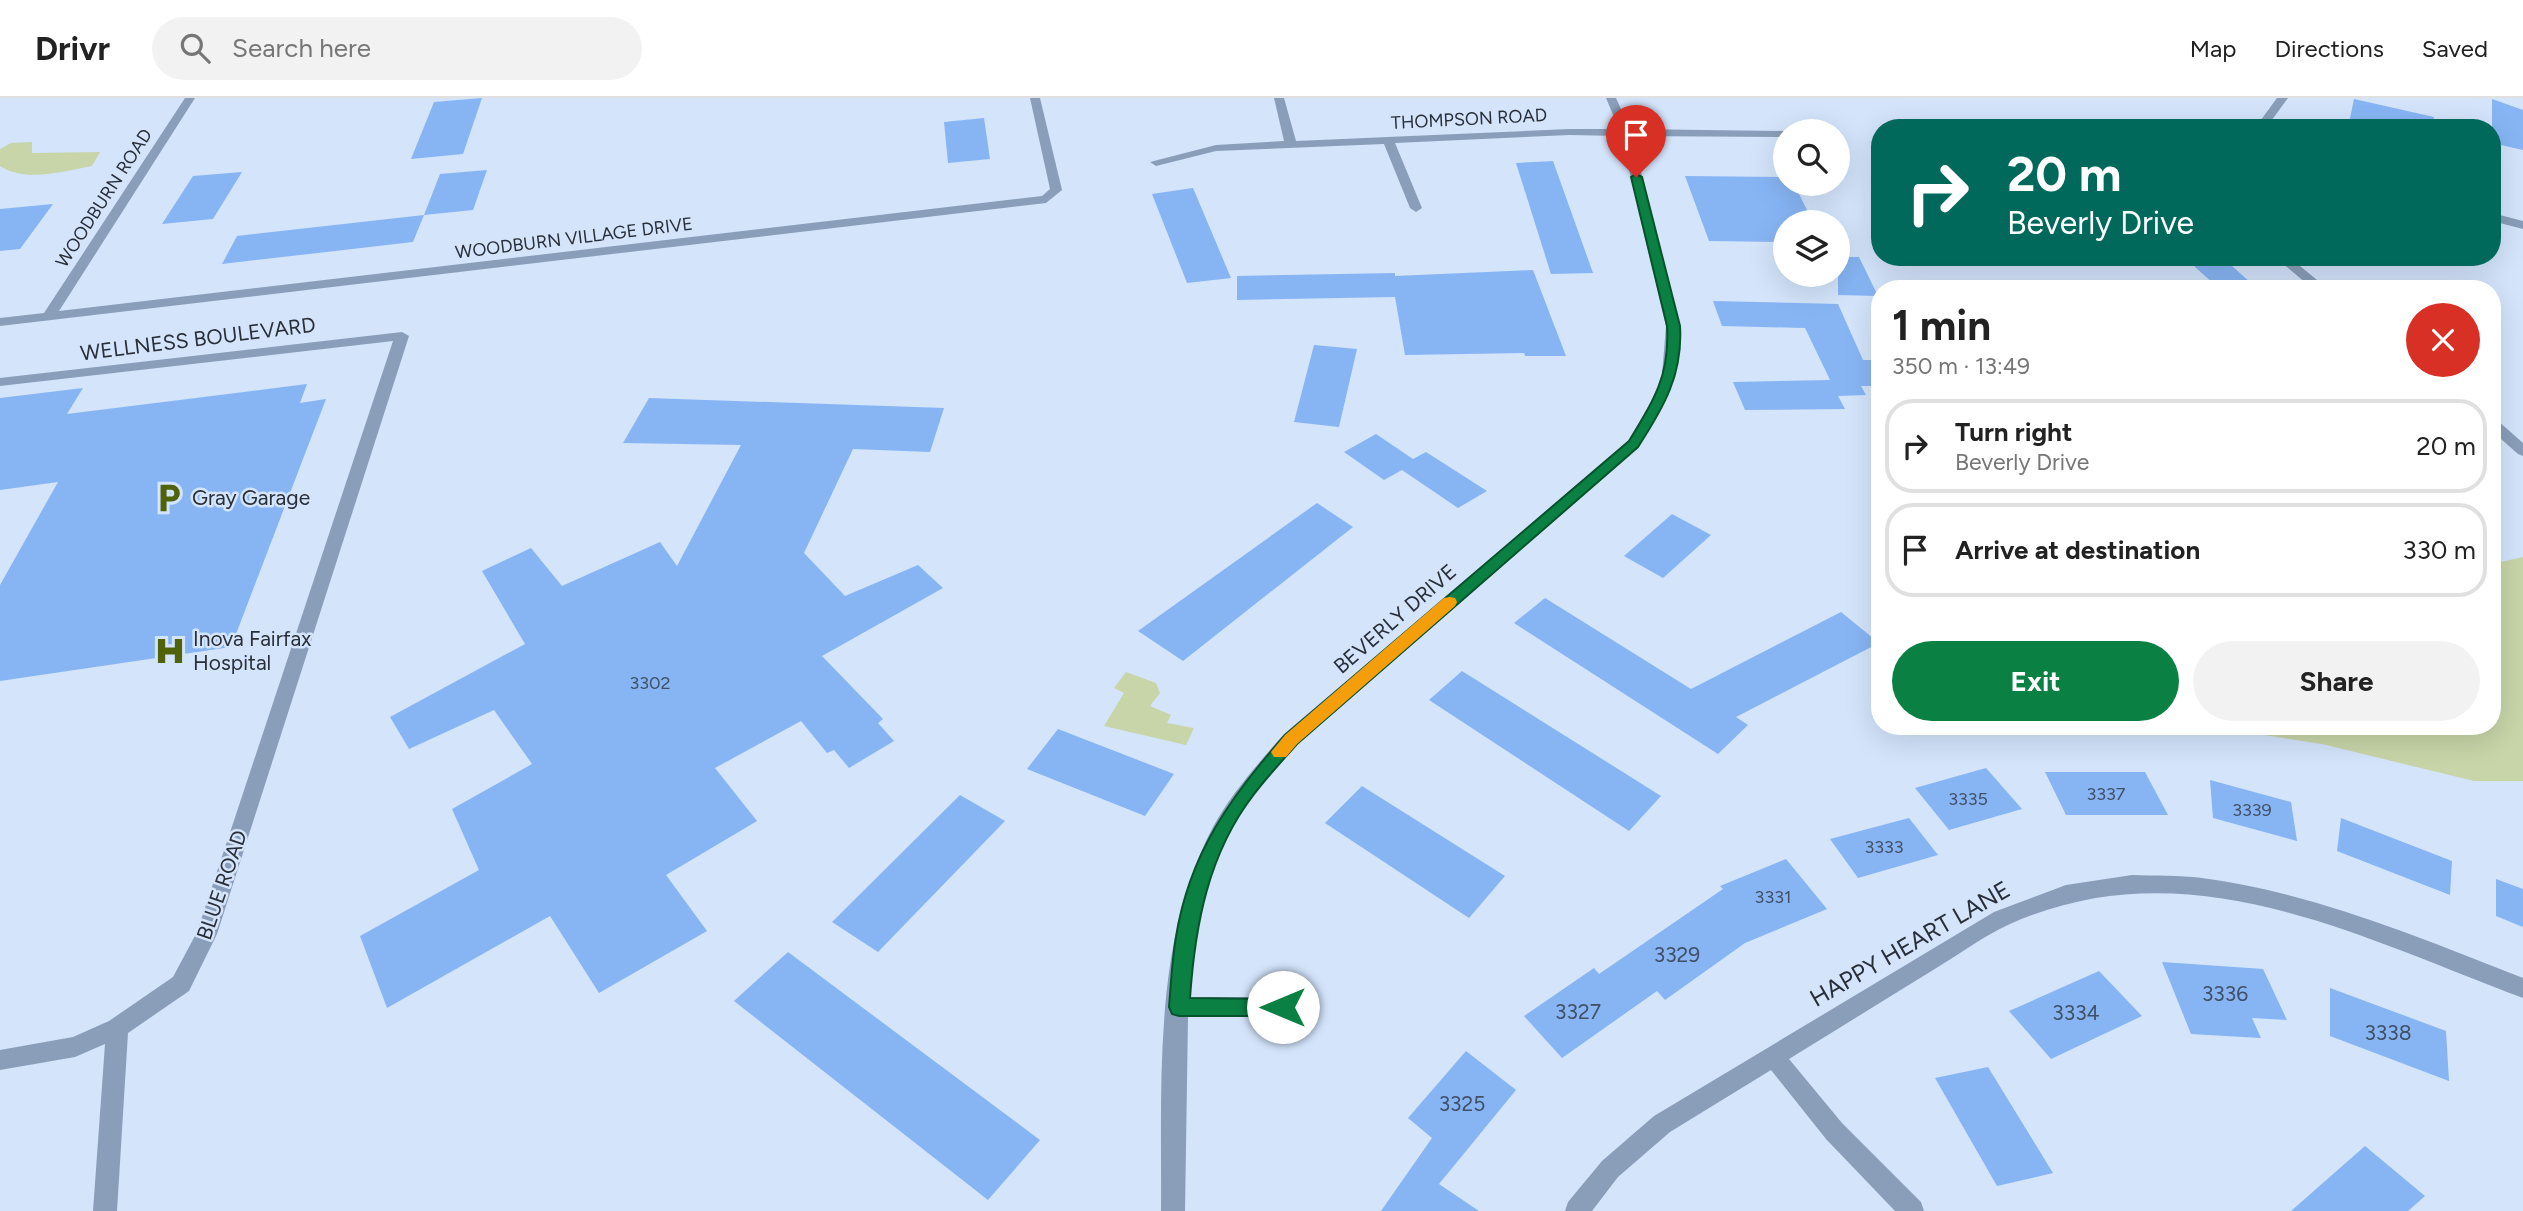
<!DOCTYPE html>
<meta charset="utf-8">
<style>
body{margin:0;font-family:Figtree,sans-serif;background:#f2f2f2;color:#222;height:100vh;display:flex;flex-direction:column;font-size:26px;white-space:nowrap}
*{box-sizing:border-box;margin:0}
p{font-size:23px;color:#767676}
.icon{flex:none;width:38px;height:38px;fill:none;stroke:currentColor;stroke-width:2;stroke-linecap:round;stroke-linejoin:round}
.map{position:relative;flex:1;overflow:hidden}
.drawer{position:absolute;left:1871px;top:182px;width:630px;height:455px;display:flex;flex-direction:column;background:#fff;border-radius:28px;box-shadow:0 7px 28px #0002}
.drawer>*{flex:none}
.top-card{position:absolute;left:1871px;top:21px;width:630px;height:147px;border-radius:28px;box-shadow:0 7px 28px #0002;background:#00695c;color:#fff;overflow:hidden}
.buttons{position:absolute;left:1773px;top:21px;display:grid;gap:14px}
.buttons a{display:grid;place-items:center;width:77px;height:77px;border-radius:50%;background:#fff;box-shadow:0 7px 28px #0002;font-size:35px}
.pin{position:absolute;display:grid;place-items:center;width:60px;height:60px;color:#fff;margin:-72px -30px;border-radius:50% 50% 50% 0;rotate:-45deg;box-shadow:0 0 7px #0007}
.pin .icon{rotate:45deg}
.me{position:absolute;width:77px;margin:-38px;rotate:270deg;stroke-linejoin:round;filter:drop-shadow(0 0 5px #0008)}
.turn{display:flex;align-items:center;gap:24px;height:147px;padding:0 21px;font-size:32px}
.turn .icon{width:91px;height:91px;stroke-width:2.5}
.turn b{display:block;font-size:49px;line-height:60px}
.round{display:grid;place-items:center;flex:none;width:74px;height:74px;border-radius:37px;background:#f2f2f2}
.headline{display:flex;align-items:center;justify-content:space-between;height:119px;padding:0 21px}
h1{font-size:42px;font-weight:700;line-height:52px}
.button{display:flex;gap:14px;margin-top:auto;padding:14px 21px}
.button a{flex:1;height:80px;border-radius:42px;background:#0b8043;color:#fff;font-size:28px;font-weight:700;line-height:80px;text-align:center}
.button a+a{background:#f2f2f2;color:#222}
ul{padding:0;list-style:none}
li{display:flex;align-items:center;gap:21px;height:94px;margin:0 14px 10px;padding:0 7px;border:4px solid #e0e0e0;border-radius:28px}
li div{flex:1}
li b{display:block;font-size:26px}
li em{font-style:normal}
header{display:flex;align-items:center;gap:42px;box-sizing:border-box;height:98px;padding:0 35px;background:#fff;border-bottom:2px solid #e0e0e0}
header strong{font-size:33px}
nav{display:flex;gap:38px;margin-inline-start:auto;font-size:24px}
.search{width:490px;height:63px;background:#f2f2f2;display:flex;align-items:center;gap:18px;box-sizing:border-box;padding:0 24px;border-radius:38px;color:#767676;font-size:26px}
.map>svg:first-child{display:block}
.green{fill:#c7d5a8}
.building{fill:#87b5f4}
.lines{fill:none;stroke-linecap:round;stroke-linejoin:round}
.street{fill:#8a9eb9;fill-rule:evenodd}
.route{fill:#0b8043;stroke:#07532c;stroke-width:2}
.slow{fill:#f59e0b}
.labels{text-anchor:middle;stroke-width:5;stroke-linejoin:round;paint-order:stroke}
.far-street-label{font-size:18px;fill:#292f38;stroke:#d3e4fb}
.number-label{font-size:18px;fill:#405067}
.street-label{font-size:21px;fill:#292f38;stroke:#d3e4fb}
.poi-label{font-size:21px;fill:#292f38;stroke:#d3e4fb;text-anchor:start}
.near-number-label{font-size:21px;fill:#405067}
.near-street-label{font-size:24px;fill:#292f38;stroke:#d3e4fb}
</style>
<header>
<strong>Drivr</strong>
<div class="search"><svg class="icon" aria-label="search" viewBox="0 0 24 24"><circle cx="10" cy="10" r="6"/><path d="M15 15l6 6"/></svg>Search here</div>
<nav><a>Map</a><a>Directions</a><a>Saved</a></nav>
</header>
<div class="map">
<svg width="2523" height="1113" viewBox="0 0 2523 1113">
<rect width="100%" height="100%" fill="#d3e4fb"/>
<path class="green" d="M32,44v11l68,-1 -8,14c-28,5 -66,17 -92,0v-17l11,-6z
M2523,459v224h-49l-152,-37 -116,-18h286v-162z
M1126,574l30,11 4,10 -10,13 21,9 -4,8 27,5 -8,17 -82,-19 20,-33 -10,-5z"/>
<path class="building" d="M482,0l-19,56 -52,5 23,-57z
M2354,1l80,18 -1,11h-85z
M2492,1l31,11v40l-31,-7z
M984,20l6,41 -42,4 -4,-41z
M1553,63l40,112 -42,1 -35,-111z
M487,72l-14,40 -49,5 16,-41z
M242,74l-29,47 -51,5 31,-48z
M1685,78l100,1v7h9l19,38h-28v20l-76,-1z
M1193,90l38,90 -44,5 -35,-89z
M53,106l-33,45 -20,2v-42z
M424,117l-11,27 -191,22 15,-28z
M1838,159h21l19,39 -40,-1z
M2184,159h38l29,26 -36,2z
M1533,172l33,86h-41l-1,-3 -119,2 -10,-58 -158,3v-24l158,-3v3z
M1713,203l125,3 25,56h17v26h-19l5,9 -28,1 7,13 -100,1 -12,-28 97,-2 2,4 -27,-56 -83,-2z
M1314,247l43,4 -18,78 -45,-5z
M307,286l-7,19 26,-4 -95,248 -231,34v-96l58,-103 -58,8v-92l83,-10 -16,26z
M649,300l295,10 -14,44 -77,-3 -49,104 41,43 73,-31 25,23 -121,68 61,63 -5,4 16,18 -45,27 -15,-18 -7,3 -26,-32 -86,47 42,53 -91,54 41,56 -108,62 -49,-77 -163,92 -27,-72 119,-66 -27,-61 80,-45 -38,-54 -85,39 -19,-32 135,-73 -43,-73 49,-23 31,38 98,-44 17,24 64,-121 -118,-2z
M1376,336l37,25 13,-7 61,39 -29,17 -56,-38 -18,10 -40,-28z
M1317,405l36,24 -170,134 -45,-30z
M1672,416l39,21 -48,43 -39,-22z
M1545,500l146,91 150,-77 38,31 -143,74 12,8 -30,29 -204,-131z
M1462,573l199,125 -32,35 -200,-131z
M1058,631l116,45 -29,42 -118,-47z
M1986,670l36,41 -73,21 -34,-42z
M2045,674h100l23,43h-102z
M2210,682l81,22 6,39 -84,-23z
M1362,688l143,90 -36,42 -144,-95z
M960,697l45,26 -127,131 -46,-30z
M1909,720l29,37 -80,23 -28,-39z
M2341,720l111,43 -2,34 -113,-44z
M1786,761l41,50 -82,34 -80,57 -8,-9 -95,67 -38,-42 70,-48 5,6 124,-85 -3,-3z
M2496,781l27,10v38l-27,-11z
M788,854l252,188 -52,60 -254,-199z
M2162,864l101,7 24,51 -35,-2 9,20 -70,-4z
M2099,873l43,45 -91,43 -42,-48z
M2330,890l116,43 3,50 -119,-45z
M1466,953l50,39 -77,94 40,27h-98l51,-73 -24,-20z
M1988,969l65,106 -56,13 -62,-108z
M2365,1048l60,50 -17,15h-117z"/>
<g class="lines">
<path class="street" d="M185,0h10l-136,213 983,-115 8,-7 -20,-91h10l22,92 -16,13 -1046,123v-8l44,-5z
M1274,0h10l12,43 273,-12h50l-13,-31h10l14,31 158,2h-3v6l-153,-1 48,190v18l-9,44 -32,59 -341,297c-23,26 -46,52 -64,81 -30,51 -39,114 -45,172h94l8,3 3,7 -3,7 -8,3h-95l-3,194h-24c1,-126 -9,-269 52,-384 19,-35 46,-64 71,-93l344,-293 23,-39 11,-27 4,-49 -45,-190 -52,-1 -174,8 27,65 -6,4 -6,-4 -26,-64 -168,7 -60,15 -6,-4 66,-17 68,-4z
M2277,0h11l-22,30h-11z
M2016,27h47l5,3h-57z
M2492,115l31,8v8l-31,-8z
M2275,159h14l39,32h-15z
M402,234l7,4 -192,598 -28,57 -61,42 -11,178h-24l12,-167 -30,13 -75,13v-20l73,-13 36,-16 64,-44 24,-45 196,-591 -393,45v-8z
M2492,320l5,2 26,23v13l-5,-2 -26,-23z
M2132,777c23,1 47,0 70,3 112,15 216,59 321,100v20c-166,-62 -336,-153 -513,-74 -25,11 -49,29 -72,43 -50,31 -99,61 -149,92l53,64 79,79 3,9h-29l-69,-72 -55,-69 -101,62 -52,45 -26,34h-27l3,-9 34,-41 52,-45 340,-204 72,-27z"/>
</g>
<path class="route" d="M1636,76l6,3 38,149c3,48 -16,81 -42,121l-341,297c-15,17 -30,33 -43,50 -46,60 -59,131 -64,204l93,1 7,2 2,6 -2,7 -7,2h-104l-7,-2 -3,-7c2,-23 3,-47 7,-70 13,-83 55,-141 109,-202l344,-294c25,-40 41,-66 38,-115l-36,-149z"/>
<path class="slow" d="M1450,499l5,1 2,4 -2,4 -158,138 -11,13h-12l-3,-5 14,-17 159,-137z"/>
<defs>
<g id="parking-bare" transform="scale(2.415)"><path d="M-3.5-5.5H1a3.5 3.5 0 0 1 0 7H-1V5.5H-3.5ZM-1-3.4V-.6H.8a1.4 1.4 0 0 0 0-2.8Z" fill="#51630a" stroke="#d3e4fb" stroke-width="2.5" paint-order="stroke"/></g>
<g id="hospital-bare" transform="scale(2.415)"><path d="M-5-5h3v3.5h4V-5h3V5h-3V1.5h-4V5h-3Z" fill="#51630a" stroke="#d3e4fb" stroke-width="2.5" paint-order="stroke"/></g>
</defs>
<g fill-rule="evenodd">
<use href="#parking-bare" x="169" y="400"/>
<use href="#hospital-bare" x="170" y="553"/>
</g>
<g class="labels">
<g class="far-street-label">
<text transform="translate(1469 21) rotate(-3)" y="6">THOMPSON ROAD</text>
<text transform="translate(104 100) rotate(-57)" y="6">WOODBURN ROAD</text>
<text transform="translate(574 140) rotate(-7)" y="6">WOODBURN VILLAGE DRIVE</text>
</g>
<g class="number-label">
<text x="650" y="591">3302</text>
<text x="2106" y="702">3337</text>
<text x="1968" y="707">3335</text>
<text x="2252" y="718">3339</text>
<text x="1884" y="755">3333</text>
<text x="1773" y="805">3331</text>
</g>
<g class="street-label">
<text transform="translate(198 241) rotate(-7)" y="7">WELLNESS BOULEVARD</text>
<text transform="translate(1395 521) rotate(-41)" y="7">BEVERLY DRIVE</text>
<text transform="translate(222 787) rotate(-71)" y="7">BLUE ROAD</text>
</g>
<g class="poi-label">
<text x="192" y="407">Gray Garage</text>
<text x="193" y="548">Inova Fairfax<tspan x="193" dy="24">Hospital</tspan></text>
</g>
<g class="near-number-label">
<text x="1677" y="864">3329</text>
<text x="2225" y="903">3336</text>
<text x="1578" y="921">3327</text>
<text x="2076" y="922">3334</text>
<text x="2388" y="942">3338</text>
<text x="1462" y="1013">3325</text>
</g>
<g class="near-street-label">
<text transform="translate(1910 846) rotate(-30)" y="8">HAPPY HEART LANE</text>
</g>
</g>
</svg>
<div class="buttons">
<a><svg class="icon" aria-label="search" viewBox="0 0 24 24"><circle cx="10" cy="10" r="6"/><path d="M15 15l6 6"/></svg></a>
<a><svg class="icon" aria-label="layers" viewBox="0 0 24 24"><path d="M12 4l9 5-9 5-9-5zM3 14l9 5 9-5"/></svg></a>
</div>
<div class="pin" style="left:1636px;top:79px;background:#d93025"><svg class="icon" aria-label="arrive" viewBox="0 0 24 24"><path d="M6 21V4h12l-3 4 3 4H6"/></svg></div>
<svg class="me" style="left:1283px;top:909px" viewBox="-20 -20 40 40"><circle r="19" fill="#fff"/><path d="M0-13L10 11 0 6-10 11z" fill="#0b8043"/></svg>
<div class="top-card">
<div class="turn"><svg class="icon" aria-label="right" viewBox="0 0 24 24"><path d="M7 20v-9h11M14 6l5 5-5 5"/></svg><div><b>20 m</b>Beverly Drive</div></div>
</div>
<section class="drawer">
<div class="headline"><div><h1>1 min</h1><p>350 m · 13:49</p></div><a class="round" style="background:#d93025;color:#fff"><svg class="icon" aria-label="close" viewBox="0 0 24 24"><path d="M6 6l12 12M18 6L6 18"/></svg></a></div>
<ul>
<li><svg class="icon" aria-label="right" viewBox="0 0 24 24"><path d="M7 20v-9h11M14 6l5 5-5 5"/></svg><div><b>Turn right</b><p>Beverly Drive</p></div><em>20 m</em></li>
<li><svg class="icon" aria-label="arrive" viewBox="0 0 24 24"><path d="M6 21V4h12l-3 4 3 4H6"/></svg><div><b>Arrive at destination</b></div><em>330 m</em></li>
</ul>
<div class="button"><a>Exit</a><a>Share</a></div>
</section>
</div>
